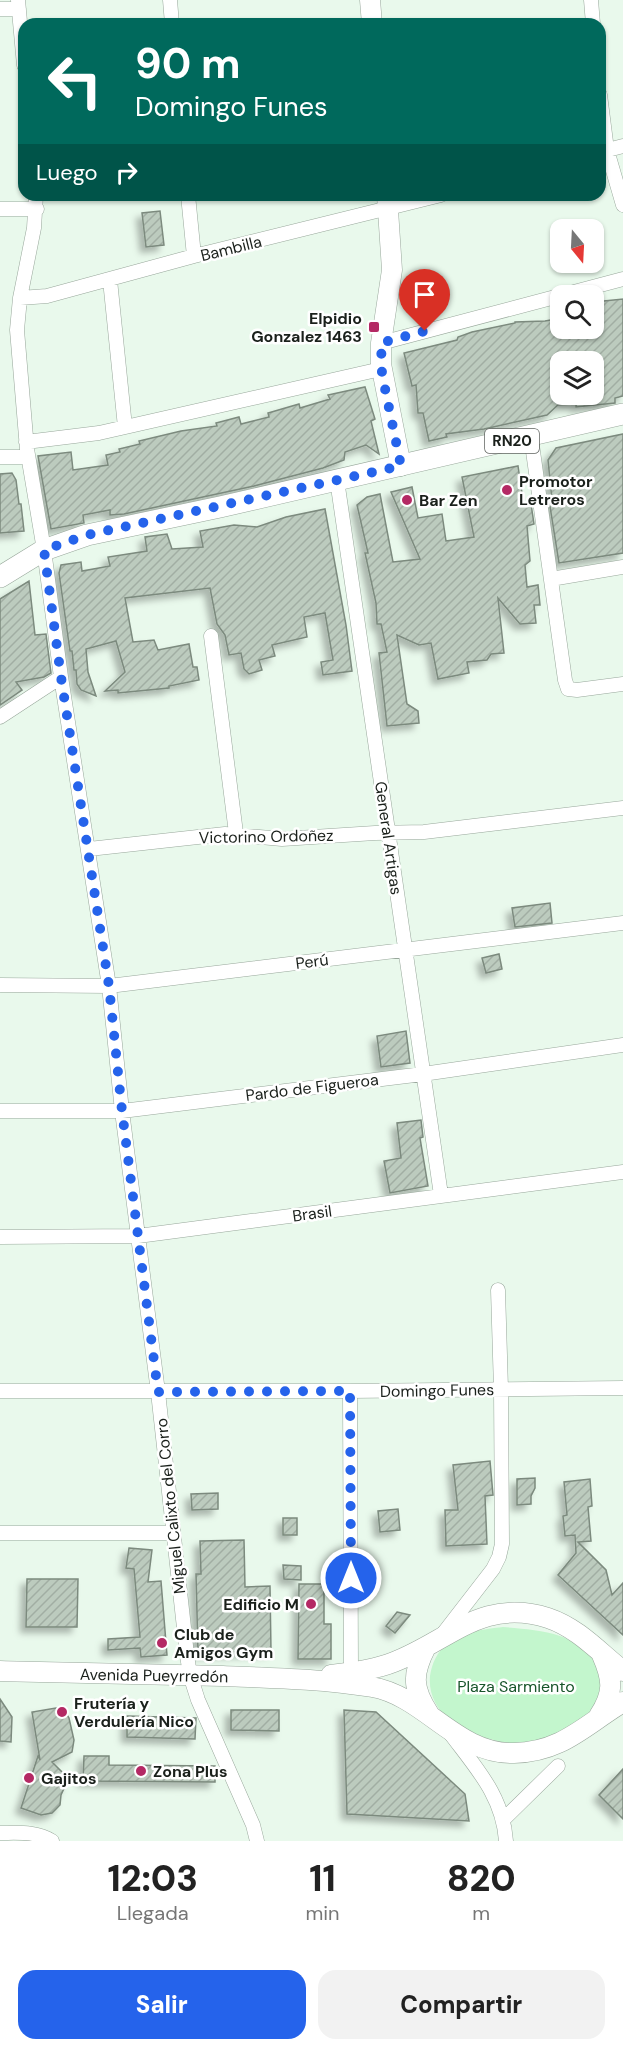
<!DOCTYPE html>
<html lang="es">
<meta charset="utf-8">
<style>
body{margin:0;font-family:"DM Sans",sans-serif;background:#f2f2f2;color:#222;height:100vh;display:flex;flex-direction:column;font-size:22px;white-space:nowrap}
*{box-sizing:border-box;margin:0}
p{font-size:20px;color:#767676}
.icon{flex:none;width:33px;height:33px;fill:none;stroke:currentColor;stroke-width:2;stroke-linecap:round;stroke-linejoin:round}
.map{position:relative;height:1841px;overflow:hidden}
.drawer{display:flex;flex-direction:column;background:#fff;flex:1}
.drawer>*{flex:none}
.banner{position:absolute;left:18px;top:18px;width:588px;height:183px;border-radius:18px;box-shadow:0 2px 4px #0004;background:#00695c;color:#fff;overflow:hidden}
.needle{width:39px;rotate:162deg}
.fabs{position:absolute;left:550px;top:219px;display:grid;gap:12px}
.fabs a{display:grid;place-items:center;width:54px;height:54px;border-radius:12px;background:#fff;box-shadow:0 2px 4px #0004;font-size:30px}
.pin{position:absolute;display:grid;place-items:center;width:51px;height:51px;color:#fff;margin:-62px -26px;border-radius:50% 50% 50% 0;rotate:-45deg;box-shadow:0 0 6px #0007}
.pin .icon{rotate:45deg}
.me{position:absolute;width:66px;margin:-33px;rotate:0deg;stroke-linejoin:round;filter:drop-shadow(0 0 4px #0008)}
.turn{display:flex;align-items:center;gap:21px;height:126px;padding:0 18px;font-size:27px}
.turn .icon{width:78px;height:78px;stroke-width:2.5}
.turn b{display:block;font-size:42px;line-height:51px}
.then{display:flex;align-items:center;height:57px;padding:0 18px;background:#0003;gap:12px;font-size:22px}
.eta{display:flex;justify-content:space-evenly;align-items:center;height:102px;text-align:center}
.eta b{font-size:36px;font-weight:800;line-height:42px}
.primary-button{display:flex;gap:12px;margin-top:auto;padding:12px 18px}
.primary-button a{flex:1;height:69px;border-radius:18px;background:#2563eb;color:#fff;font-size:24px;font-weight:800;line-height:69px;text-align:center}
.primary-button a+a{background:#f2f2f2;color:#222}
.map>svg:first-child{display:block}
.green{fill:#c3f6cd}
.building{fill:url(#building-hatch);stroke:#7c8a7e;stroke-width:1.5;fill-rule:evenodd;filter:url(#shadow)}
.lines{fill:none;stroke-linecap:round;stroke-linejoin:round}
.minor-casing{stroke:#98a79b;stroke-width:15}
.secondary-casing{stroke:#98a79b;stroke-width:21}
.primary-casing{stroke:#98a79b;stroke-width:22}
.minor{stroke:#fff;stroke-width:14}
.secondary{stroke:#fff;stroke-width:20}
.primary{stroke:#fff;stroke-width:21}
.route{stroke:#2563eb;stroke-width:10;stroke-dasharray:0 18}
.poi-dot{fill:#b42964;stroke:#fff;stroke-width:2}
.labels{text-anchor:middle;stroke-width:5;stroke-linejoin:round;paint-order:stroke}
.shield{fill:#fff;stroke:#5f635f;stroke-width:1.5}
.shield-label{font-size:15px;font-weight:bold;fill:#1a201b}
.street-label{font-size:16px;fill:#1a201b;stroke:#fff}
.poi-label{font-size:16px;font-weight:bold;fill:#1a201b;stroke:#fff;text-anchor:start}
.park-label{font-size:16px;fill:#17542a;stroke:#fff}
</style>
<div class="map">
<svg width="623" height="1841" viewBox="0 0 623 1841">
<defs>
<pattern id="building-hatch" width="6" height="6" patternUnits="userSpaceOnUse" patternTransform="scale(1.5)"><rect width="6" height="6" fill="#bccbbe"/><path d="M-1 1l2-2M0 6l6-6M5 7l2-2" fill="none" stroke="#a1aea3"/></pattern>
<filter id="shadow"><feDropShadow dx="-5.5" dy="5.5" stdDeviation="3" flood-color="#0004"/></filter>
</defs>
<rect width="100%" height="100%" fill="#e9f9ec"/>
<path class="green" d="M503,1627c35,3 79,5 95,41 4,7 5,19 2,27 -2,6 -4,16 -8,21 -12,13 -31,20 -48,23 -9,2 -18,4 -27,5 -9,1 -19,-3 -27,-5 -31,-7 -63,-28 -60,-63 2,-13 7,-24 17,-32 14,-12 38,-15 56,-17z"/>
<path class="building" d="M160,211l4,34 -18,2 -4,-34z
M623,299v97l-8,2v5l-39,4v-3l-18,1 -11,10 -63,14 -38,5 1,3 -18,4 -6,-28h-5l-2,-28 -4,1 -8,-33 53,-13 1,-3 14,-5 43,-9v-1l30,-1 11,-2 2,9h36v-26zM585,357v5h9v32h-33v-35z
M365,387l10,32 -4,2 8,33 -13,-9 -21,7 -1,8 -21,8 -69,18 -130,28 -14,1v-5l-27,5 1,8 -33,6 -13,-73 33,-4 2,18 35,-5 -2,-10 14,-3 -1,-3 21,-5 -1,-3 42,-10 36,-5 -1,-3 23,-6 2,7 28,-7 -1,-4 31,-9 1,4 30,-9 -2,-4z
M623,434v119l-64,10 -10,-63h3l-4,-40 8,-12z
M518,466l6,40 7,-2 3,20 -7,2 3,35 -5,4 2,22 11,-2 2,20h-6l2,18 -16,1 -22,-26 6,55 -13,1 -4,6 -20,2 2,11 -31,6 -7,-36 -12,2 -22,-10 10,69 11,7 1,12 -32,3 -8,-73 8,-1 -6,-28h-4l-1,-21 -11,-50h3l-11,-48 10,-8 13,-3 13,68 27,-3 -29,-67 21,-5 6,31 24,-4 4,27 28,-4 -12,-60z
M12,473l4,7 3,24h2l3,27 -24,2v-59z
M325,509l21,116 6,46 -29,4 -2,-13 12,-2 -8,-47 -21,4 3,20 -35,8 3,11 -16,4 3,10 -13,4 -5,-5 -3,-16 -12,2 -4,-20 -8,-11 -7,-36 -85,10 8,44 21,-2 4,10 31,-6 4,23h4l2,13 -30,6v2l-51,5v-3l-13,1 20,-19 -9,-31 -30,8 2,23 8,24 -15,-6 -4,-6 -1,-14h-2l-2,-19h-2l-11,-78 2,-8 20,-3 1,9 28,-5 -2,-9 39,-6 -2,-14 22,-3 5,15 31,-2 -3,-16 34,-6 23,2 29,-10z
M29,581l6,54 11,-1 5,39 -7,4 -28,5 6,8 -22,15v-106z
M550,903l2,20 -37,4 -3,-19z
M499,954l3,15 -16,4 -4,-15z
M406,1031l4,32 -29,4 -4,-31z
M421,1120l2,17 -3,1 8,48 -38,7 -6,-32 17,-3 -4,-35z
M490,1461l3,34 -8,1 2,48 -41,2 -1,-36h13l-5,-45z
M535,1478v10l-4,8v8l-14,1v-26z
M590,1479l2,27 -4,1 3,34 -13,1 28,28 6,25 11,-12v52l-65,-60 18,-22 -1,-18 -10,1 -2,-20 4,-1 -3,-33z
M218,1493v16l-26,1 -1,-16z
M398,1509l2,21 -20,2 -2,-21z
M283,1518h14v17h-14z
M244,1540l1,47 25,-1 1,65 -73,2 -2,-79h5l-1,-33z
M129,1548l23,2 -4,32 13,-1 6,74 -26,2 -1,-9 -32,2v-11l32,-2 -6,-68 -8,-1z
M283,1565l18,1v14l-17,-1z
M27,1579h51l-1,48h-51z
M299,1584h25v40h7v35h-33z
M397,1612l13,3 -15,18 -9,-7z
M0,1699l12,18 -1,25 -11,-1z
M56,1708l10,5 3,5 5,22 -2,12 -20,10 11,11 4,9 -6,13 -1,10 -8,8 -11,2 -20,-7 17,-52 2,4 -8,-48z
M231,1710h48v21l-48,-1z
M344,1710l32,2 89,82 4,27 -122,-7z
M127,1716l69,2 -1,21 -68,-2z
M84,1756h25v9l106,1v16l-132,-1z
M623,1769v50l-24,-24z"/>
<g class="lines">
<g class="minor-casing">
<path id="minor" d="M18,0l6,65
M170,0l2,24
M591,0l2,24
M0,9h19
M600,95l7,55 16,55
M600,152l23,-6
M36,195l-2,33 -14,70 -3,32 10,119 17,101 17,127 48,309 13,125 36,281 29,263 3,20 8,25 55,125 4,16
M188,195l6,61
M0,209h37
M110,280l15,147
M20,298l27,-2 147,-40 247,-61
M381,343l242,-64
M531,437l34,243 3,9 9,1 46,-6
M26,442l73,-9 282,-64
M0,457h28
M337,480l104,715
M551,579l72,-12
M211,636l25,197
M0,717l61,-40
M89,849l136,-15 57,5 93,-6 49,-1 199,-24
M0,985l109,1 514,-63
M0,1111h122l301,-37 200,-29
M0,1237l138,-1 485,-64
M0,1391h350l273,-3
M350,1391l1,281
M0,1533h173
M442,1635l51,-66 6,-12 3,-13 -1,-155 -3,-99
M450,1733c26,35 53,63 56,108
M504,1819l54,-53
M0,1833c18,0 36,-2 52,8"/>
</g>
<g class="secondary-casing">
<path id="secondary" d="M370,0l2,24
M387,195l5,75 -11,73v21l20,102
M426,1647c-14,27 -14,41 3,67
M0,1671c74,2 148,3 223,5 50,2 99,3 149,11 53,9 85,68 142,66 48,-1 71,-28 109,-51
M331,1675c21,-3 43,-5 63,-13 55,-21 88,-65 154,-44 30,10 51,34 75,53
M599,1716c15,-23 14,-36 3,-61"/>
</g>
<g class="primary-casing">
<path id="primary" d="M0,577l44,-27 43,-15 133,-28 403,-93"/>
</g>
<use href="#minor" class="minor"/>
<use href="#secondary" class="secondary"/>
<use href="#primary" class="primary"/>
</g>
<g class="lines">
<path class="route" d="M351,1578l-1,-187 -192,1 -36,-281 -13,-125 -48,-309 -17,-127 43,-15 314,-69 -19,-92 -1,-31 44,-12"/>
</g>
<g class="poi-dot">
<rect x="368" y="321" width="12" height="12" rx="3"/>
<circle cx="507" cy="490" r="6"/>
<circle cx="407" cy="500" r="6"/>
<circle cx="311" cy="1604" r="6"/>
<circle cx="162" cy="1643" r="6"/>
<circle cx="62" cy="1712" r="6"/>
<circle cx="141" cy="1771" r="6"/>
<circle cx="29" cy="1778" r="6"/>
</g>
<g class="labels">
<rect class="shield" x="485" y="429" width="54" height="24" rx="4.5"/>
<g class="shield-label">
<text x="512" y="446">RN20</text>
</g>
<g class="street-label">
<text transform="translate(231 248) rotate(-14)" y="6">Bambilla</text>
<text transform="translate(266 836) rotate(-1)" y="6">Victorino Ordoñez</text>
<text transform="translate(389 838) rotate(82)" y="6">General Artigas</text>
<text transform="translate(312 961) rotate(-7)" y="6">Perú</text>
<text transform="translate(312 1087) rotate(-7)" y="6">Pardo de Figueroa</text>
<text transform="translate(312 1213) rotate(-8)" y="6">Brasil</text>
<text transform="translate(437 1390) rotate(-1)" y="6">Domingo Funes</text>
<text transform="translate(170 1506) rotate(-96)" y="6">Miguel Calixto del Corro</text>
<text transform="translate(154 1675) rotate(1)" y="6">Avenida Pueyrredón</text>
</g>
<g class="poi-label">
<text x="362" y="324" text-anchor="end">Elpidio<tspan x="362" dy="18">Gonzalez 1463</tspan></text>
<text x="519" y="487">Promotor<tspan x="519" dy="18">Letreros</tspan></text>
<text x="419" y="506">Bar Zen</text>
<text x="299" y="1610" text-anchor="end">Edificio M</text>
<text x="174" y="1640">Club de<tspan x="174" dy="18">Amigos Gym</tspan></text>
<text x="74" y="1709">Frutería y<tspan x="74" dy="18">Verdulería Nico</tspan></text>
<text x="153" y="1777">Zona Plus</text>
<text x="41" y="1784">Gajitos</text>
</g>
<g class="park-label">
<text x="516" y="1692">Plaza Sarmiento</text>
</g>
</g>
</svg>
<div class="fabs">
<a><svg class="needle" viewBox="-14 -14 28 28"><path d="M0-13l5 13h-10z" fill="#e53935"/><path d="M0 13l5-13h-10z" fill="#767676"/></svg></a>
<a><svg class="icon" aria-label="search" viewBox="0 0 24 24"><circle cx="10" cy="10" r="6"/><path d="M15 15l6 6"/></svg></a>
<a><svg class="icon" aria-label="layers" viewBox="0 0 24 24"><path d="M12 4l9 5-9 5-9-5zM3 14l9 5 9-5"/></svg></a>
</div>
<div class="pin" style="left:425px;top:331px;background:#d93025"><svg class="icon" aria-label="arrive" viewBox="0 0 24 24"><path d="M6 21V4h12l-3 4 3 4H6"/></svg></div>
<svg class="me" style="left:351px;top:1578px" viewBox="-20 -20 40 40"><circle r="17" fill="#2563eb" stroke="#fff" stroke-width="3"/><path d="M0-11L8 9 0 5-8 9z" fill="#fff"/></svg>
<div class="banner">
<div class="turn"><svg class="icon" aria-label="left" viewBox="0 0 24 24"><path d="M17 20v-9H6M10 6l-5 5 5 5"/></svg><div><b>90 m</b>Domingo Funes</div></div>
<div class="then">Luego<svg class="icon" aria-label="right" viewBox="0 0 24 24"><path d="M7 20v-9h11M14 6l5 5-5 5"/></svg></div>
</div>
</div>
<section class="drawer">
<div class="eta">
<div><b>12:03</b><p>Llegada</p></div>
<div><b>11</b><p>min</p></div>
<div><b>820</b><p>m</p></div>
</div>
<div class="primary-button"><a>Salir</a><a>Compartir</a></div>
</section>
